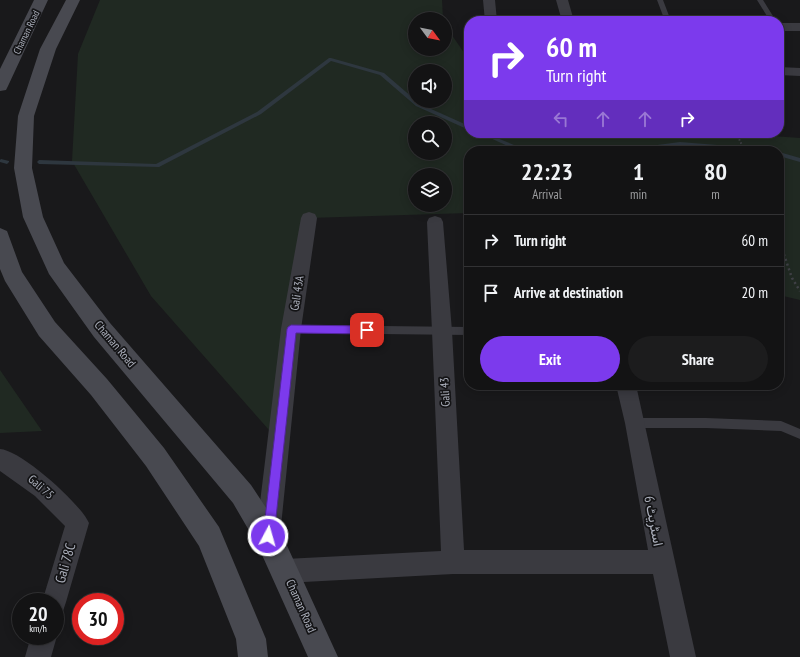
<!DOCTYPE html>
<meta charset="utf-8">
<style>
body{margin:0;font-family:"PT Sans Narrow",Vazirmatn,sans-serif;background:#1c1c1d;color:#f1f3f6;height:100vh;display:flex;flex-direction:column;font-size:15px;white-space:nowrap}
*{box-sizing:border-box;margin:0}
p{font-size:13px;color:#9d9ea0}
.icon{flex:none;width:22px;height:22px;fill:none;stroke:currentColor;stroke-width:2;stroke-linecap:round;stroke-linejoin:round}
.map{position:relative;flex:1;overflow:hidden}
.side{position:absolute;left:464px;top:146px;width:320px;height:244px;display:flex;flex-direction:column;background:#131314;border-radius:16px;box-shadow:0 2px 10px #0003,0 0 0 1px #323234}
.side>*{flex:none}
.top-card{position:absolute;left:464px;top:16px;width:320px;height:122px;border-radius:16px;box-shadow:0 2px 10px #0003,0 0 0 1px #323234;background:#7c3aed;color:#fff;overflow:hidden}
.needle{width:26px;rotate:122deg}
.fabs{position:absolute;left:408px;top:12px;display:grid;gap:8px}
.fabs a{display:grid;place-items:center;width:44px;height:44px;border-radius:50%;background:#131314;box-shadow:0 2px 10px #0003,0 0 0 1px #323234;font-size:20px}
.speed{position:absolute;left:12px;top:593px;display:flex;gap:8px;font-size:20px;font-weight:700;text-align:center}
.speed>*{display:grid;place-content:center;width:52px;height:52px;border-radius:50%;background:#131314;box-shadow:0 2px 10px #0003,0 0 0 1px #323234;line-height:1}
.speed small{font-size:10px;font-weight:400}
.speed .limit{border:6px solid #d22;background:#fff;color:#111}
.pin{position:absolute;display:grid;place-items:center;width:34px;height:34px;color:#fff;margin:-17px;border-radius:8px;box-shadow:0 2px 6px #0006}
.me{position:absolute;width:44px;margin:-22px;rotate:6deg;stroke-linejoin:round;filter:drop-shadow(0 0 3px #0008)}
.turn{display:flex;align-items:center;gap:14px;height:84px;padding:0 16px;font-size:18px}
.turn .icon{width:52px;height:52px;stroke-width:2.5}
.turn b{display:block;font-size:28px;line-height:34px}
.lanes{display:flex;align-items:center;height:38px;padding:0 16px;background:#0003;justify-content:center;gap:20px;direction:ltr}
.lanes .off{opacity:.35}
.eta{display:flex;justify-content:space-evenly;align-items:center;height:68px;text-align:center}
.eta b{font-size:24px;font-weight:700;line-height:28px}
.primary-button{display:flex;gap:8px;margin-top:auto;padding:8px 16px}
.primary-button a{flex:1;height:46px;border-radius:24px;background:#7c3aed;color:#fff;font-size:16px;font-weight:700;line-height:46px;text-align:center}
.primary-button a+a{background:#1c1c1d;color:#f1f3f6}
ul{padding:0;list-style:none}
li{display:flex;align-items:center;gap:12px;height:52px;padding:0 16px;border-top:1px solid #323234}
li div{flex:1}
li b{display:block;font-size:15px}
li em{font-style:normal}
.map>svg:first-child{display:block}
.green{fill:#202922;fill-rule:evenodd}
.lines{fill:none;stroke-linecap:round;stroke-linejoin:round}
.stream{fill:#2e373f;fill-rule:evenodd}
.path-far1{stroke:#404147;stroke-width:2;stroke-dasharray:1.5 2;stroke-linecap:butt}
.path{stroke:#404147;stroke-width:2.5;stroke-dasharray:2 3;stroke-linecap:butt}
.lane{fill:#3a3a40;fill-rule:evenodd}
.street{fill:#3a3a40;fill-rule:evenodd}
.secondary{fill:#484950;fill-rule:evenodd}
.route{fill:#7c3aed;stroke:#51269a}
.labels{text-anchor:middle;stroke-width:3.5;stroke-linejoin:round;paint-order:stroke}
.far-street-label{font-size:10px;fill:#abafbb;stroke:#141416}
.street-label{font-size:12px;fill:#abafbb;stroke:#141416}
.near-street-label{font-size:14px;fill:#abafbb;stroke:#141416}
</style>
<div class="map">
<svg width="800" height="657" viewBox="0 0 800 657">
<rect width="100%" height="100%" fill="#19191b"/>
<path class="green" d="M100,0h342l1,19h-28v30h30v-24l24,35v73h262l69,5v162l-21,-5v-144h-310v62l-160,5 -40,212 -118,-134 -79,-135 6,-107zM415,71h30v30h-30zM415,123h30v30h-30zM415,175h30v30h-30z
M0,370l42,61 -42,2z"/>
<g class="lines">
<path class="stream" d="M329,58h2l53,15 36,31 49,22v4l-53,-24 -36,-31 -49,-14 -70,53 -102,53 -120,-3 -2,-2 2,-2 117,4 101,-52z
M479,133h6l41,17v1h-7z
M680,142l88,7 2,2h-23l-67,-5 -40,5h-15l2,-2z
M779,152l21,6v4l-21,-6z
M1,159l8,2v1l-2,2 -7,-2v-2z"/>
<path class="path-far1" d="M736,133l9,18"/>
<path class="path" d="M779,240l13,38 8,13"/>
<path class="lane" d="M657,0h6l8,21h-6z
M757,0h6l13,21h-6z
M291,325l178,2v8l-178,-2 -4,-1 -1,-3 1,-3z
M635,418h71l75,3 19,8v10l-19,-8 -75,-3h-71l-4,-1 -2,-4 2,-4z"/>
<path class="street" d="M483,0h12l2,21h-12z
M556,0h12l6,21h-12z
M779,23h21v8h-21z
M779,67l21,1v8l-21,-1z
M309,212l6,2 2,4 -16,111 -21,207 -4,8 -8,4 -8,-4 -4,-8 25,-207 20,-111 2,-4z
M435,216l6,2 2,4 9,109 12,219h184l-23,-127 -9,-38h20l60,272h-26l-17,-83h-200l-168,9 -9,-3 -3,-9 3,-9 9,-3 156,-8 -9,-220 -5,-109 2,-4z
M0,449c21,1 81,55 89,74l-23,79 -3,9 -8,3v-12h-13l23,-76 -30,-30 -35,-25z
M55,632l2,4 -6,21h-26l6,-21h24z"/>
<path class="secondary" d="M34,0h14l-40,86 -2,4 -6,1v-22z
M66,0h14l-24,49 -22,67 -2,52 11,49 21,46 46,60 141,162 27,41 60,131h-30l-50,-111 -25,-43 -139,-166 -45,-63 -26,-57 -9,-49 4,-52 22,-67z
M0,228l7,3 15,41 33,50 52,57 57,69 55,79 47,112 2,18h-30l-2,-18 -37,-93 -53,-80 -55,-71 -52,-59 -34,-55 -5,-12z"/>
</g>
<path class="route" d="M291,325l76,1 3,1 1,3 -1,3 -3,1 -71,-1 -22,203 -2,4 -4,2 -3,-2 -2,-4 24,-207 1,-2z"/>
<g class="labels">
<g class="far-street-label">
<text transform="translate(26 32) rotate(-64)" y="4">Chaman Road</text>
</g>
<g class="street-label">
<text transform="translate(297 293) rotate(-81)" y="4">Gali 43A</text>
<text transform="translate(115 344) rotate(50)" y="4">Chaman Road</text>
<text transform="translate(445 392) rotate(-93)" y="4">Gali 43</text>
<text transform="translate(41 487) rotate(41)" y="4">Gali 75</text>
<text transform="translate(301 606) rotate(66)" y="4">Chaman Road</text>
</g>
<g class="near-street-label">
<text transform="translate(654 521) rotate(79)" y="5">اسٹریٹ 6</text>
<text transform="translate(65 563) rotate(-74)" y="5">Gali 78C</text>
</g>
</g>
</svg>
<div class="fabs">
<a><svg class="needle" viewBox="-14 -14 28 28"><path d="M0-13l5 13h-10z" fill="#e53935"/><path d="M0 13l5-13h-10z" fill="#9d9ea0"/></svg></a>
<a><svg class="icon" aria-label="sound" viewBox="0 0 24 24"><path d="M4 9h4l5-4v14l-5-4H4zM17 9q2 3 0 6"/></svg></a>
<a><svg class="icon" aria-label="search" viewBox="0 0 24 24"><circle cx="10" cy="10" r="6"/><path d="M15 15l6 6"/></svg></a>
<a><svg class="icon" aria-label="layers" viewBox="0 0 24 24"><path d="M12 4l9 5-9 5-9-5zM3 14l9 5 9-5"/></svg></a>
</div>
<div class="speed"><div>20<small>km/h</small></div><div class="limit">30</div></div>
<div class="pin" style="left:367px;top:330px;background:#d93025"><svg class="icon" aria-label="arrive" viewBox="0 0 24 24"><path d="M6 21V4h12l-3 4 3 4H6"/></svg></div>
<svg class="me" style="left:268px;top:536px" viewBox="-20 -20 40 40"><circle r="17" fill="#7c3aed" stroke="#fff" stroke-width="3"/><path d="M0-11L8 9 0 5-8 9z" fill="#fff"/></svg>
<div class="top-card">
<div class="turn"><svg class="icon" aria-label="right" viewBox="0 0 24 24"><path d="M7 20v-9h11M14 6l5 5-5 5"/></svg><div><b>60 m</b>Turn right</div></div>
<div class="lanes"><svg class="icon off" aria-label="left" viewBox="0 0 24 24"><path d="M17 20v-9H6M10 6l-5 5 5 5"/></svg><svg class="icon off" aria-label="ahead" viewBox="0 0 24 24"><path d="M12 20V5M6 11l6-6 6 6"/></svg><svg class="icon off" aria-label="ahead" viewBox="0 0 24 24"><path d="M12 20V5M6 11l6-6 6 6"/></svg><svg class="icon" aria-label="right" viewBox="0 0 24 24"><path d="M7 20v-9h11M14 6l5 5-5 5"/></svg></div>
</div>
<section class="side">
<div class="eta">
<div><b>22:23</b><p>Arrival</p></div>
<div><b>1</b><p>min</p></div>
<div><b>80</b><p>m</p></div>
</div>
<ul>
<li><svg class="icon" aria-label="right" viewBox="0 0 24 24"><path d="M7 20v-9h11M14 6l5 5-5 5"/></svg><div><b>Turn right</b></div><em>60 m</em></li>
<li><svg class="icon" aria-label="arrive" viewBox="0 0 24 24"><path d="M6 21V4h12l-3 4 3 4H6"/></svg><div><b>Arrive at destination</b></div><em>20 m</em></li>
</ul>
<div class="primary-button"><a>Exit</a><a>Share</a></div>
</section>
</div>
